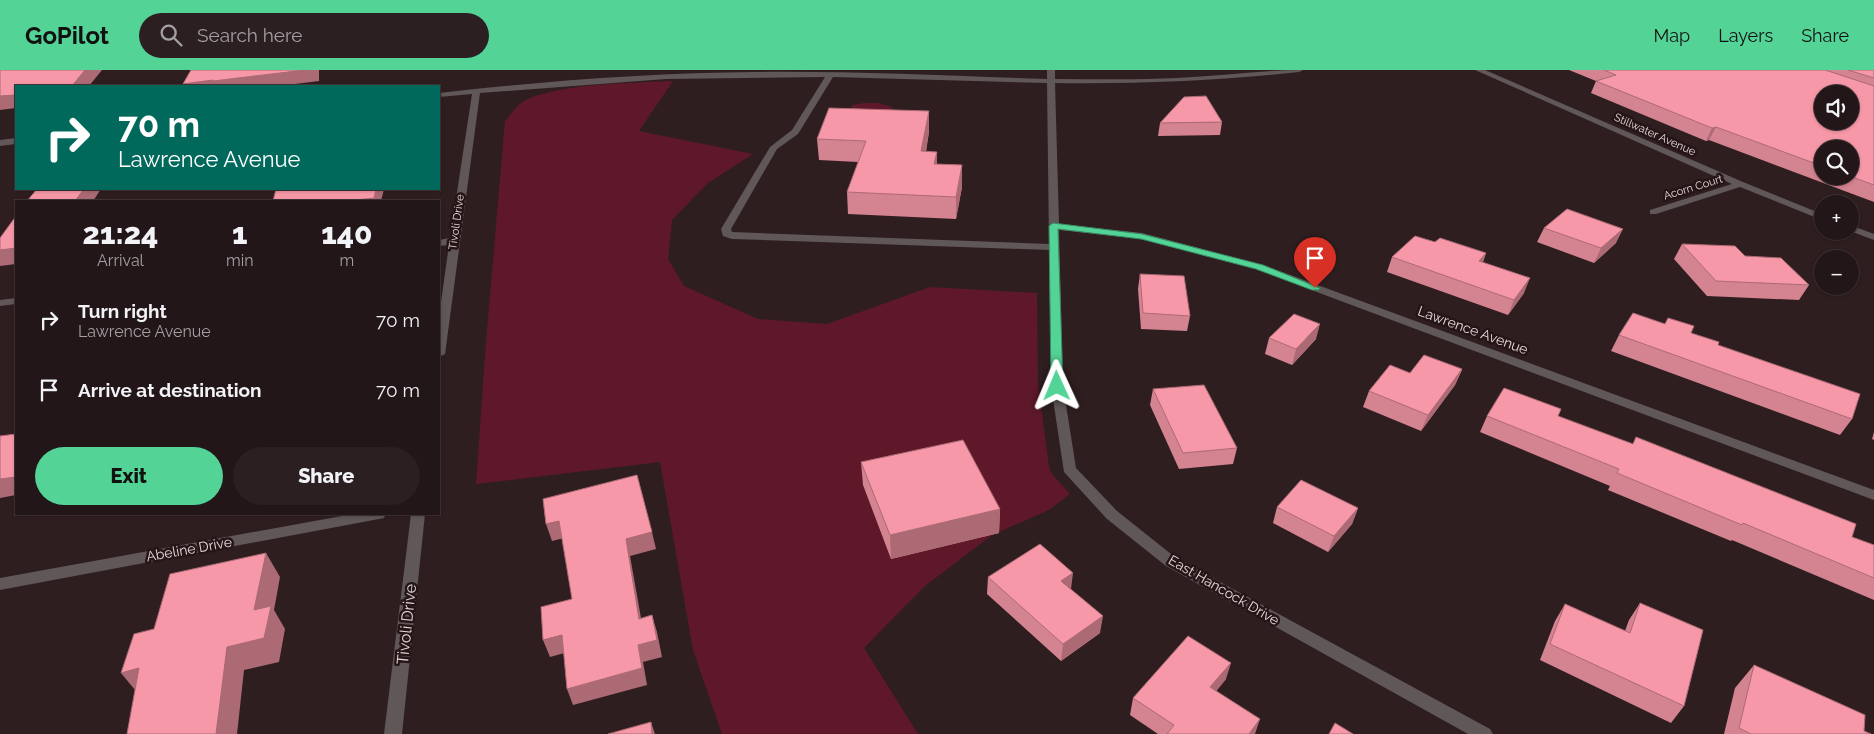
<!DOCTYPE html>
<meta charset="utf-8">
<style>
body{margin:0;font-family:Raleway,sans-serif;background:#2b1f21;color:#f1f3f6;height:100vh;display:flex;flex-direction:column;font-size:19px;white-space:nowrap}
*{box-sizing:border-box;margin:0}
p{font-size:16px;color:#a39fa2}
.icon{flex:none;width:28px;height:28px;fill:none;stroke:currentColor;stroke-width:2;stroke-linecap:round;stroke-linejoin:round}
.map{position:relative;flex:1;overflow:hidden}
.details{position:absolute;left:15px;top:130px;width:425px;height:315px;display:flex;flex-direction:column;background:#231618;border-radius:0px;box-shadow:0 1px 4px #0004,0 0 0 1px #403537}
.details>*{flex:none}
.banner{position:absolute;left:15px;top:15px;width:425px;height:105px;border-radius:0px;box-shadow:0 1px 4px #0004,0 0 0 1px #403537;background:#00695c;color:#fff;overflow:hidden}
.buttons{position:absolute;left:1814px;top:15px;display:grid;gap:10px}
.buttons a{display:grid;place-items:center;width:45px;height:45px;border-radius:50%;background:#231618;box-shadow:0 1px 4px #0004,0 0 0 1px #403537;font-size:25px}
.pin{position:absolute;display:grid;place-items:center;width:42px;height:42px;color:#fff;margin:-51px -21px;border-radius:50% 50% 50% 0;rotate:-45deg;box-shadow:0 0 5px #0007}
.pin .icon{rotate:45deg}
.me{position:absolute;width:55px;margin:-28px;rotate:359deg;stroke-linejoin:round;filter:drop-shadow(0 0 4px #0008)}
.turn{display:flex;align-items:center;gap:18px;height:105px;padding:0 20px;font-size:22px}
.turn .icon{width:65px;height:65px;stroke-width:2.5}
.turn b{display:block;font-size:35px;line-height:42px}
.eta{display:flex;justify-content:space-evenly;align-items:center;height:85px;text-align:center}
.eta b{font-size:30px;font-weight:800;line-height:35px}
.primary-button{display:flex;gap:10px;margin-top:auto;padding:10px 20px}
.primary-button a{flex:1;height:58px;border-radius:30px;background:#54d396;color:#111;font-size:20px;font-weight:800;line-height:58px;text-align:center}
.primary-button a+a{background:#2b1f21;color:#f1f3f6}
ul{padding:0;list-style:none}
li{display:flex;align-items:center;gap:15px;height:70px;padding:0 20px}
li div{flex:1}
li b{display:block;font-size:19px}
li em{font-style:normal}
header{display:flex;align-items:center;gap:30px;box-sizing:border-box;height:70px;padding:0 25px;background:#54d396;color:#111}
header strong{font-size:24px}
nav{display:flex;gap:28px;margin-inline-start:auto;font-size:18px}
.search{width:350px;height:45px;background:#2b1f21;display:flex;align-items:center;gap:12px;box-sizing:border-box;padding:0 18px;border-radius:28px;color:#a39fa2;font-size:19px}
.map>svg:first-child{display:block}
.green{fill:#5e182a}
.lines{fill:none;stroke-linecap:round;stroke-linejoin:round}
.minor{fill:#605758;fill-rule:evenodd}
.wall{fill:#d48390;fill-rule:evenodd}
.shaded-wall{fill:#ac6a75}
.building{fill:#f698a7;stroke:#ac6a75;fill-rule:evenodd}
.route{fill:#54d396;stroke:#378962}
.labels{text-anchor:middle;stroke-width:5;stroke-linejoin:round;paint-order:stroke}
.far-street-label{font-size:11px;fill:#e4d8d9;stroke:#251517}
.street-label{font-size:14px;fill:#e4d8d9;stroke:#251517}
.near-street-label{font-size:16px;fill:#e4d8d9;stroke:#251517}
</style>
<header>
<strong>GoPilot</strong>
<div class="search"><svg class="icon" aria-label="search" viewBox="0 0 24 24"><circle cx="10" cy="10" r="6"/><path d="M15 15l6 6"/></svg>Search here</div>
<nav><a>Map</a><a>Layers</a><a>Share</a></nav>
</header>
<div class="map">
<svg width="1874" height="664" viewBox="0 0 1874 664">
<rect width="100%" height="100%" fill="#2f1e20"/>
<path class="green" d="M673,11l-34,50 114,23 -45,29 -36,37 -4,39 16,27 74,33 69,5 103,-37 107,6 1,90 11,84 3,7 18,20 -21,16 -57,25 -67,51 -61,62 54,86h-196l-29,-84 -33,-188 -184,22 10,-142 19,-221c5,-6 12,-16 19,-20 36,-18 108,-18 149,-20z
M865,33h13l14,4 -6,18 -40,-1 6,-19z"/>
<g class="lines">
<path class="minor" d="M1047,0h8v9c41,0 81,1 122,-1 42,-2 84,-8 126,-8l-4,2c-81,9 -162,12 -244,11l4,141 83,9 121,32 611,225v10l-619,-231 -113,-30 -83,-9 4,156 13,82 41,43 59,47 314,171 3,5h-25l-302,-168 -59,-47 -43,-47 -13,-86 -2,-136 -317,-11 -9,-3 -2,-7 49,-82 22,-17 33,-53 -159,2 -186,14 -35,261 -6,3v-41l10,-71 -10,1v-6l11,-2 22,-144 -33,3v-4c105,-12 211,-20 317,-21 97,-1 194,4 291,7zM833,7l214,6 2,161 -317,-12 -1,-3 46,-80 21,-15z
M1475,0h10l258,112 79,32v6l-82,-33 -84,27h-6v-4l82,-26z
M16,68v6l-16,2v-6z
M1850,155l24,9v6l-24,-9z
M16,228v6l-16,2v-6z
M353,444h33l-2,4 -5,1 -379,71v-12z
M411,444h14l-23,220h-18z"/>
</g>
<path class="wall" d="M1569,0h305v132l-165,-62 -3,1 -115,-48 5,-12zM1822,79l28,27h-28z
M929,41v21l-3,20 11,12 25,1v22l-6,32 -108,-5 -1,-22 11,-30 -39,-2 -2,-21z
M1222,52l-2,13 -62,1 2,-13z
M1544,158l72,15 -22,20 -57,-21z
M1435,172l51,11 -3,9 41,31 -16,22 -121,-43 5,-15z
M1682,174l63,12 64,29 -10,15 -92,-4 -33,-37z
M1140,204l50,42 -3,15 -46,-2 -3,-40z
M1691,263l161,86 -12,16 -229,-84 8,-16z
M1269,268l47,1 -24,26 -27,-11z
M1462,300l-7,15 -34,46 -58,-24 6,-16 41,-18z
M1153,319l84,59 -4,16 -54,5 -29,-64z
M1487,346l365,121 22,8v55l-142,-60 -1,1 -123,-51 2,-4 -130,-54z
M1874,362v8l-2,-1z
M861,392l139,47 -1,24 -108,26 -28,-74z
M1277,437l81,1 -6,16 -24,28 -55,-29z
M988,507l83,13 29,43 -39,28 -74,-67z
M1640,533l44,103 -13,17 -131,-63 15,-39 10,-17 60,27 4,-11z
M1754,595l110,66 7,3h-147l11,-46z
M1226,609l-10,12 39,43h-97l-28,-19 3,-17z"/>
<path class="shaded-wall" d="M85,0h17l-13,16h-17z
M305,0h14v11l-40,5h-95l-1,-2 30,-4z
M16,25v13l-16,2v-14z
M929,41v21l-7,40 -1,-21z
M1716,57l-7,13 -3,1 6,-13z
M937,82v21l-3,-9z
M962,95v22l-6,32v-22z
M84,119h17l-8,12h-18z
M376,119h8l-3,12h-34z
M1623,159l-7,14 -22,20 7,-15z
M16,178v16l-16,2v-16z
M1486,183l-5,15 -2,-7z
M1530,208l-6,15 -16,22 6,-15z
M1320,254l-4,15 -24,26 4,-16z
M1462,299l-7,16 -34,46 7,-16z
M16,407v18l-16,3v-19z
M1358,438l-6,16 -24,28 6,-16z
M1000,439l-1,24 -108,26 -1,-24z
M559,451l5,17 -12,3 -6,-17z
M652,462l4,17 -26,7 14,79 -5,-16 -13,-80z
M266,483l14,24 -6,33 11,19 -6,33 -35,8 -7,64h-21l11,-87 27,-37z
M1073,503l-2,16 -10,-8z
M652,545l5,17 5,25 -19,5 4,23 -74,20 -6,-16 71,-44z
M1103,546l-3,17 -39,28 2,-17z
M562,565l6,17 -18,5 -7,-17z
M1231,593l-5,16 -20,25 4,-17z
M139,598l1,28 -19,-23z
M1260,649l-5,15h-6z
M651,652l4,12h-3z"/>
<path class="building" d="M0,0h85l-13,16h-56v9l-16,1z
M191,0h114l-92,11v-1l-30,4z
M1604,0h221l49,16v99l-24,-9v-27h-28v17l-106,-39 -4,1 -116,-47 20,-6zM1822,24h28v27h-28z
M1848,0h26v8z
M1206,26l16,26 -62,1 24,-26z
M829,38l100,3 -8,40 16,1 -3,12 28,1 -6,32 -109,-5 19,-51 -49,-2z
M37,119h47l-9,12h-48z
M276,119h100l-2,9 -27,3h-74z
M1567,139l56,20 -22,19 -57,-20z
M16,146v32l-16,2v-12z
M1415,166l20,6 5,-4 46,15 -7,8 51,17 -16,22 -122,-43z
M1682,174l53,2 10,10 36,2 28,27 -93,-4z
M1140,204l44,2 6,40 -47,-3z
M1633,243l32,11 3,-6 26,8 -3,7 28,9 -1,3 142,49 -8,25 -233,-84z
M1294,244l26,10 -24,25 -27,-11z
M1424,285l38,14 -34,46 -59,-24 21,-26 20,8z
M1204,315l33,63 -54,5 -30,-64z
M1504,318l57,21 -3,7 75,28 3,-7 220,87 -4,13 22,8v33l-131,-55 -1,2 -125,-52 2,-4 -132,-53z
M16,364v43l-16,2v-43z
M963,370l37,69 -110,26 -29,-73z
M637,405l15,57 -26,7 13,80 13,-4 5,25 -19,5 4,23 -75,21 -5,-54 -19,5 -2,-33 31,-8 -13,-78 -13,3 -3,-25z
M1301,410l57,28 -24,28 -57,-29z
M1040,474l33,29 -12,8 42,35 -40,28 -75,-67z
M266,483l-12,57 17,-4 -7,32 -37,9 -11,87h-89l12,-66 -18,5 13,-39 20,-5 16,-55z
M1640,533l63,27 -19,76 -134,-62 15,-40 65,29z
M1188,566l43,27 -21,24 50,32 -11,15h-82l7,-9 -41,-27z
M1754,595l111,50 -1,16 7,3h-120l-12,-6z
M651,652l1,12h-44z
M1335,653l18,11h-24z"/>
<path class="route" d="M1053,153l89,11 121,31 57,23 -1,2h-7l-56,-21 -115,-30 -83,-10 5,157 -6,3 -6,-3 -2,-160z"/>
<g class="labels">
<g class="far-street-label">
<text transform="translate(1655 64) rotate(24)" y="4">Stillwater Avenue</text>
<text transform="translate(1693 117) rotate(-17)" y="4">Acorn Court</text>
<text transform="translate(456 152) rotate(-82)" y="4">Tivoli Drive</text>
</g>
<g class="street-label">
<text transform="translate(1473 260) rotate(20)" y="5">Lawrence Avenue</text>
<text transform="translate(189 479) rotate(-10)" y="5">Abeline Drive</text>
<text transform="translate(1224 520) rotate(30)" y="5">East Hancock Drive</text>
</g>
<g class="near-street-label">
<text transform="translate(406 554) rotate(-84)" y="6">Tivoli Drive</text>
</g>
</g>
</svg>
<div class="buttons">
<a><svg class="icon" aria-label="sound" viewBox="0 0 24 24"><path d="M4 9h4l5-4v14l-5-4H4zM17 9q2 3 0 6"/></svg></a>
<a><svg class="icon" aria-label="search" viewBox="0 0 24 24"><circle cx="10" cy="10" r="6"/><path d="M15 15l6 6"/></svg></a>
<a>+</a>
<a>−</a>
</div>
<div class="pin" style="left:1315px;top:218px;background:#d93025"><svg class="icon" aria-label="arrive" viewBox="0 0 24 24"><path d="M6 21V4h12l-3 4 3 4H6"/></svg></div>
<svg class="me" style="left:1057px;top:316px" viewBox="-20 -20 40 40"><path d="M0-17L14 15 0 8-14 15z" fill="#54d396" stroke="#fff" stroke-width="4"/></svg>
<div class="banner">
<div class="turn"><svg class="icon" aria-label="right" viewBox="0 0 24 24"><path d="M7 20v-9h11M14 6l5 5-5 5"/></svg><div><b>70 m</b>Lawrence Avenue</div></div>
</div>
<section class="details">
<div class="eta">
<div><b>21:24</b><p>Arrival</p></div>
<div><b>1</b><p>min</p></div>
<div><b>140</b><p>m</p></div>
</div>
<ul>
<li><svg class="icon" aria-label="right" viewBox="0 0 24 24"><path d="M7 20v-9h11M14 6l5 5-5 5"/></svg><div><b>Turn right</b><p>Lawrence Avenue</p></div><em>70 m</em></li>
<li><svg class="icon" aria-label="arrive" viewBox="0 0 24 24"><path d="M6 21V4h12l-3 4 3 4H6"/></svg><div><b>Arrive at destination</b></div><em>70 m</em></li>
</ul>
<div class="primary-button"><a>Exit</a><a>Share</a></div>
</section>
</div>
